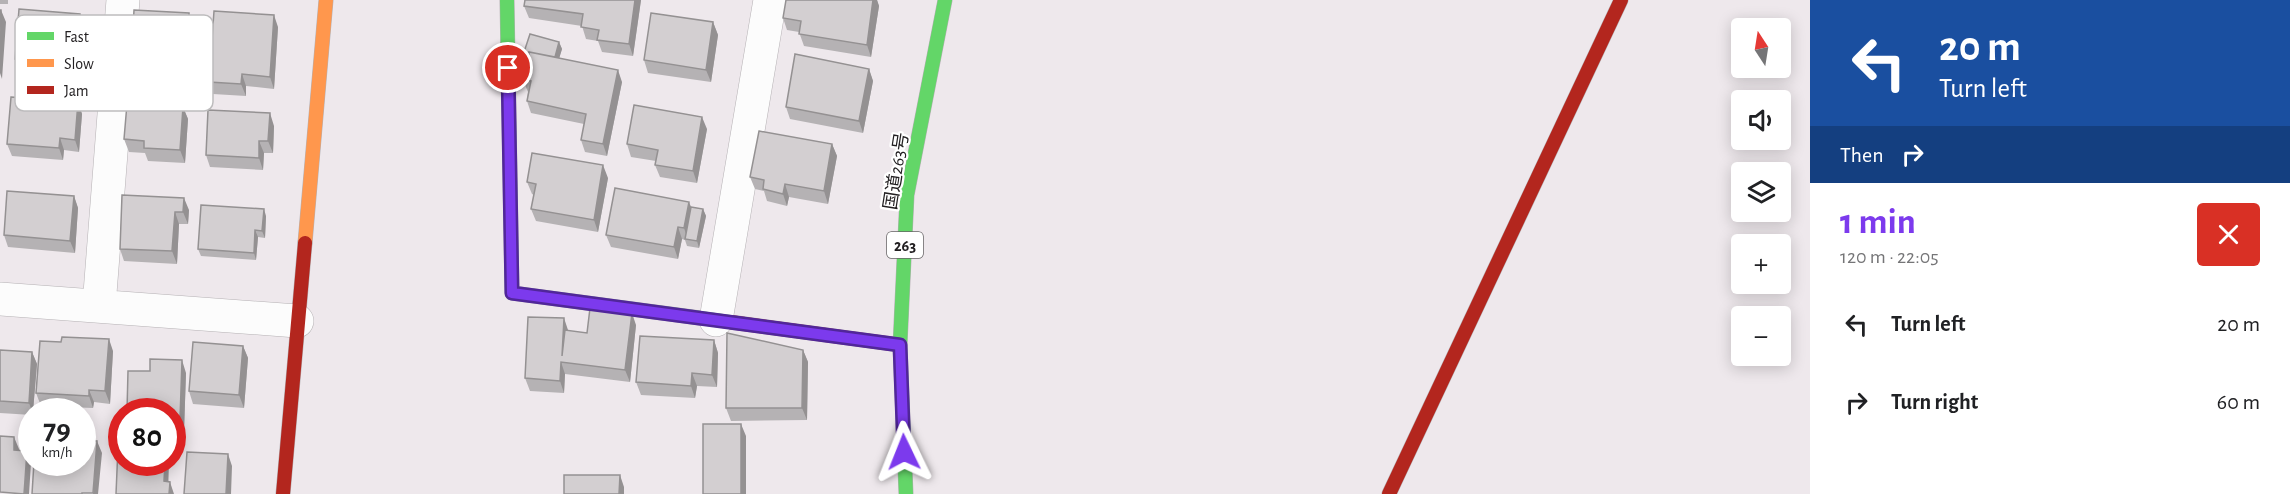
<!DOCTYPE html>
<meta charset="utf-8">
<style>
body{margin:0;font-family:"Alegreya Sans","Noto Sans JP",sans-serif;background:#f2f2f2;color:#202124;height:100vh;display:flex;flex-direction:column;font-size:22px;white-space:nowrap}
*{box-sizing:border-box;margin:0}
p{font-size:20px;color:#757577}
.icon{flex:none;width:33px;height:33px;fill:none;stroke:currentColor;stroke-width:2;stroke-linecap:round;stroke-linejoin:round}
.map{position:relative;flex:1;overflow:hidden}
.side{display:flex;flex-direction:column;background:#fff;width:480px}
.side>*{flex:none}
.top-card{background:#1a4fa0;color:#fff;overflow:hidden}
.needle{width:39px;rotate:348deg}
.fabs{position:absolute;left:1731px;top:18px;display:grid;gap:12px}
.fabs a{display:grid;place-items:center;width:60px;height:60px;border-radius:6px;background:#fff;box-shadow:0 3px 15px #0003;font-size:30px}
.speed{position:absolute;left:18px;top:398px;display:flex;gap:12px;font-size:30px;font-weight:700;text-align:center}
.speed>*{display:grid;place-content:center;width:78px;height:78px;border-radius:50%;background:#fff;box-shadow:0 3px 15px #0003;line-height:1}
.speed small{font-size:15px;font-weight:400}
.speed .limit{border:9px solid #d22;background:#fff;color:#111}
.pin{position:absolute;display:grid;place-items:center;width:51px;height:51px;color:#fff;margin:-26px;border:3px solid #fff;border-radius:50%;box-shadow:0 2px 6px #0007}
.me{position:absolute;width:66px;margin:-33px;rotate:358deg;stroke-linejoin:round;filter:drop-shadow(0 0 4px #0008)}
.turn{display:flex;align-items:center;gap:21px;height:126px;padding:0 30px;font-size:27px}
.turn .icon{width:78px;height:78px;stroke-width:2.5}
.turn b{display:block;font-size:42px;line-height:51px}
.then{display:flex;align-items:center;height:57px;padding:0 30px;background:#0003;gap:12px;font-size:22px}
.round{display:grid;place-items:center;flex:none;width:63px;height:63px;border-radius:6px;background:#f2f2f2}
.headline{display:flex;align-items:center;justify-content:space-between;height:102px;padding:0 30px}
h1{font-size:36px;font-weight:600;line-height:45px;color:#7c3aed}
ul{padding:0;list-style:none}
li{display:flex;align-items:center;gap:18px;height:78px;padding:0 30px}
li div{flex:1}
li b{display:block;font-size:22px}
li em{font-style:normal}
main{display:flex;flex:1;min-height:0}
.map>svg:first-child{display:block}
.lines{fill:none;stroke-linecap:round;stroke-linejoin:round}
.street-casing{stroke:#b5b1b4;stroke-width:34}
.fast-casing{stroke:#b5b1b4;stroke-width:15}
.slow-casing{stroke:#b5b1b4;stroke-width:15}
.jam-casing{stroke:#b5b1b4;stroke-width:15}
.street{stroke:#fcfcfc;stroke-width:33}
.fast{stroke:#63d668;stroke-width:14}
.slow{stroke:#ff974d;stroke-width:14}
.jam{stroke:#b3261e;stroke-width:14}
.wall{fill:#b5b2b4}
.shaded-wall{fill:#949192}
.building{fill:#d3cfd1;stroke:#949192;stroke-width:1.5}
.route-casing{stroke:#51269a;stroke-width:15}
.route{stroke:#7c3aed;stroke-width:10}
.labels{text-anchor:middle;stroke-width:4.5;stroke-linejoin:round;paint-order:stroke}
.shield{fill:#fff;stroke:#656364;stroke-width:1.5}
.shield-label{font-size:16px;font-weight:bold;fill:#232022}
.street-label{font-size:18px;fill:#232022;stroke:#fff}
.key{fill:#fff;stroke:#bdbcbd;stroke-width:1.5}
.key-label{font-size:16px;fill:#232022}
</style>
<main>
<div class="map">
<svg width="1810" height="494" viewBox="0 0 1810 494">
<rect width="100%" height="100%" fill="#eee8ec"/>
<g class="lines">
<g class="street-casing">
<path id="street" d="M0,299l297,22
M99,306l24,-306
M716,320l54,-320"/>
</g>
<g class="fast-casing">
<path id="fast" d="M507,0l5,293 218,29
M906,494l-6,-149 7,-150 38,-195"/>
</g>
<g class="slow-casing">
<path id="slow" d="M305,243l21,-243"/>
</g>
<g class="jam-casing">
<path id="jam" d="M730,322l170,23
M283,494l22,-251
M1389,494l232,-494"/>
</g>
<use href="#street" class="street"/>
<use href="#fast" class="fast"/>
<use href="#slow" class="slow"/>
<use href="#jam" class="jam"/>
</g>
<path class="wall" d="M0,0h8v4h-8z
M524,0h117l-8,56 -31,-4 -4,-11 -12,-2 -4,-13 -53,-8 -5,-12 1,-5z
M786,0h91l2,6 -8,51 -67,-11 -5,-14 -12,-2 -4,-12z
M713,22l5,13 -7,47 -63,-9 -4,-13z
M194,25l-4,53 -54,-4 -5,-12z
M278,27l-4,62 -28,-3v10l-33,-2 -4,-12z
M95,32l-3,45 -73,-5 -4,-13z
M559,42l3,7 -3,9 63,24 -15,74 -22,-4 -4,-12 3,-16 -53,-11 -4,-12 1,-9 -5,-12 4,-20 -3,-8z
M869,69l4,12 -10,52 -73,-14 -4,-12z
M78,102l4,12 -3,38 -15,-2 -1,10 -51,-4 -5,-12z
M183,107l5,12 -3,44 -37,-2 -3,-8 -16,-1 -5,-13z
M274,126l-1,27h-9l-1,17 -53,-3 -4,-12z
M707,129l-10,54 -37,-6 -5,-12 1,-4 -25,-4 -4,-13z
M832,144l5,12 -9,48 -39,-7 -2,9 -20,-5 -3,-10 -9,-2 -5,-12z
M608,178l-10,54 -62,-11 -5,-12 3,-14 -2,-1 -5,-12z
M122,195l67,15 -1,14h-9l-2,40 -53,-3 -4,-12z
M74,196l4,12 -3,45 -67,-6 -4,-12z
M691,207l12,2 3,7 -7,32 -12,-2 -2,-6 -3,-1 -4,20 -67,-12 -5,-12z
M266,216l-1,22 -7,-1 -2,23 -55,-4 -3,-7z
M636,325l-6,57 -65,-8 -1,19 -34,-2 -5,-13 43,-47 19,2z
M714,340l4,13 -1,34 -20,-1 -2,12 -54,-3 -5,-13z
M61,342l52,9 -3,53 -16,-2 -1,6 -52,-2 -5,-13z
M243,346l5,12 -4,50 -51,-4 -4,-13z
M0,350l32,2 5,12 -4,47h-1v4l-32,-2z
M803,350l5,12 -1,58 -76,1 -5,-13z
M186,373l-2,58h-12v-20z"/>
<path class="shaded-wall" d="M635,0h6l-8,56 -4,-12z
M873,0h4l2,6 -8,51 -4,-12z
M1,10l5,12 -4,57 -2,-6v-41z
M189,13l5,12 -4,53 -4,-13z
M274,15l4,12 -4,62 -4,-12z
M91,20l4,12 -3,45 -5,-12z
M713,22l5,13 -7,47 -5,-12z
M559,42l3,7 -6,20 -3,-7z
M869,69l4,12 -10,52 -4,-12z
M618,70l4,12 -15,74 -4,-12z
M242,74l4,12v10l-5,-12z
M78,102l4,12 -3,38 -4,-12z
M183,107l5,12 -3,44 -5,-13z
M270,113l4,13 -1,27 -5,-12z
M702,117l5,12 -10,54 -4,-12z
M60,138l4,12 -1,10 -4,-12z
M259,141l5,12 -1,17 -4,-12z
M832,144l5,12 -9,48 -4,-13z
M603,165l5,13 -10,54 -4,-12z
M785,184l4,13 -2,9 -4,-12z
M74,196l4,12 -3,45 -5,-12z
M184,198l5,12 -1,14 -5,-12z
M689,202l5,12 -6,26 -4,-12z
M264,209l2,7 -1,22 -3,-7z
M703,209l3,7 -7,32 -2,-7z
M175,212l4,12 -2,40 -5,-13z
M678,227l4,12 -4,20 -4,-12z
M255,230l3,7 -2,23 -2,-7z
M632,313l4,12 -6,57 -5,-12z
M564,318l4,12 -6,26z
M109,339l4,12 -3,53 -5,-13z
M714,340l4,13 -1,34 -5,-12z
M243,346l5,12 -4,50 -5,-13z
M803,350l5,12 -1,58 -5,-12z
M32,352l5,12 -4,47h-1l-3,-8z
M182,360l4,13 -2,58 -4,-12z
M561,362l4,12 -1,19 -4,-12z
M692,373l5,13 -2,12 -4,-12z
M89,390l5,12 -1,6 -4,-12z
M741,424l5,12v58h-5z
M14,437l5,12 -1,14 -4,-13z
M97,441l5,12 -4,41h-5z
M27,451l4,12 -2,31h-5z
M228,454l4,12 -1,28h-5z
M165,462h4l-1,32 -4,-13z
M620,475l4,12v7h-5z
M170,482l4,12h-5z"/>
<path class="building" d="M525,0h110l-6,44 -32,-4 2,-10 -18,-3 2,-13 -59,-8z
M786,0h87l-6,45 -68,-11 2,-13 -18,-3z
M19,9l61,5v5l11,1 -4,45 -72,-6z
M0,10h1l-1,22z
M134,10l55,3 -3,52 -55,-3z
M214,11l60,4 -4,62 -28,-3 -1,10 -32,-2z
M651,13l62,9 -7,48 -62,-10z
M530,34l29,8 -4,15 -26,-5v2l-5,-2z
M529,52l89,18 -15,74 -22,-4 5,-26 -59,-13 4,-20 -8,-1z
M795,54l74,15 -10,52 -73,-14z
M11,97l67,5 -3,38 -15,-2 -1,10 -52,-4z
M127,104l56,3 -3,43 -36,-2v-7l-20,-2z
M634,105l68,12 -9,54 -38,-6 3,-15 -31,-6z
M208,110l62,3 -2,28h-9v17l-53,-3z
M759,131l73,13 -8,47 -39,-7 -2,10 -20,-5 1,-9 -14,-3z
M532,153l71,12 -9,55 -63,-11 5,-25 -9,-2z
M615,188l74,14 -5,26 -6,-1 -4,20 -68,-12z
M7,191l67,5 -4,45 -66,-6z
M122,195l62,3 -1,14h-8l-3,39 -52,-2z
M201,205l63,4 -2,22 -7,-1 -1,23 -56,-4z
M691,207l12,2 -6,32 -12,-2z
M590,308l42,5 -7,57 -64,-8 -1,19 -35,-3 3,-61 36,1 -2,38 3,-26 22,3z
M727,333l76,17 -1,58h-76z
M640,336l74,4 -2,35 -20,-2 -1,13 -55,-4z
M62,337l47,2 -4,52 -16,-1v6l-53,-3 4,-52 21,1z
M193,342l50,4 -4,49 -50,-4z
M0,350l32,2 -3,51 -29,-2z
M150,359l32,1 -2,59h-8v-8h-45l1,-40h22z
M703,424h38v70h-38z
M0,436l14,1v13l13,1 -3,43 -24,-2z
M82,440l15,1 -4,52h-11v1h-50l2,-32h48z
M118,447h4v15h43l-1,19 6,1 -1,12h-53z
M187,452l41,2 -2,40h-42z
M564,475h56l-1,19h-55z"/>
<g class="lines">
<g class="route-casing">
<path id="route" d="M508,68l4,225 388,52 4,107"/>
</g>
<use href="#route" class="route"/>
</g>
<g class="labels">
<rect class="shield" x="887" y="232" width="36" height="26" rx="4.5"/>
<g class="shield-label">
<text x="905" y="251">263</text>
</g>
<g class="street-label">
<text transform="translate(896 171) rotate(-81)" y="6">国道263号</text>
</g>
</g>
<rect x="15" y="15" width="198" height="96" rx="9" class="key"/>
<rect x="27" y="32" width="27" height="8" fill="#63d668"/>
<rect x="27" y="59" width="27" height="8" fill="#ff974d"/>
<rect x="27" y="86" width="27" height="8" fill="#b3261e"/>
<g class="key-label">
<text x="64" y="42">Fast</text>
<text x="64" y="69">Slow</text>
<text x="64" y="96">Jam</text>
</g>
</svg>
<div class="fabs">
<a><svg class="needle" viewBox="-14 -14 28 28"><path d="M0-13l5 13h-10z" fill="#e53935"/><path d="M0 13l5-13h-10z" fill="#757577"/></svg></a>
<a><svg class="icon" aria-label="sound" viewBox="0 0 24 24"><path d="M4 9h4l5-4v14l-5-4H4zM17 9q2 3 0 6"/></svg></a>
<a><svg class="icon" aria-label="layers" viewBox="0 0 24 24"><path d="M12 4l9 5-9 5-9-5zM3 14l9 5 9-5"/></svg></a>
<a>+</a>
<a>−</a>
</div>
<div class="speed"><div>79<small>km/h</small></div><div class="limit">80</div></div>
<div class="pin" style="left:508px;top:68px;background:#d93025"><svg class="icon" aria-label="arrive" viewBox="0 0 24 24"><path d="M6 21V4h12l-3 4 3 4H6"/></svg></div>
<svg class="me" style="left:904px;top:452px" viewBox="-20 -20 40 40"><path d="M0-17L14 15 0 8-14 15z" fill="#7c3aed" stroke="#fff" stroke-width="4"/></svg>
</div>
<section class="side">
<div class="top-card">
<div class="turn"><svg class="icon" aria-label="left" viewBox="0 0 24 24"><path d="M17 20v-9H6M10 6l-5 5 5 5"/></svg><div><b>20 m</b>Turn left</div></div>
<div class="then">Then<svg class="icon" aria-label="right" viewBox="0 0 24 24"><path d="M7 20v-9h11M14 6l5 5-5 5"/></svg></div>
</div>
<div class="headline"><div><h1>1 min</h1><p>120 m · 22:05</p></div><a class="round" style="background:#d93025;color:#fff"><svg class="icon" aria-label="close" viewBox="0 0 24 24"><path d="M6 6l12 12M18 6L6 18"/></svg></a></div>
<ul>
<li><svg class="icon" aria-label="left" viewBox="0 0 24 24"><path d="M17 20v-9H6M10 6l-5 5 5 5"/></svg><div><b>Turn left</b></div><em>20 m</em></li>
<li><svg class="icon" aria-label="right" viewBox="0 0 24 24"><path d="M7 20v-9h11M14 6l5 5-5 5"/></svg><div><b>Turn right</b></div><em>60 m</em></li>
</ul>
</section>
</main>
